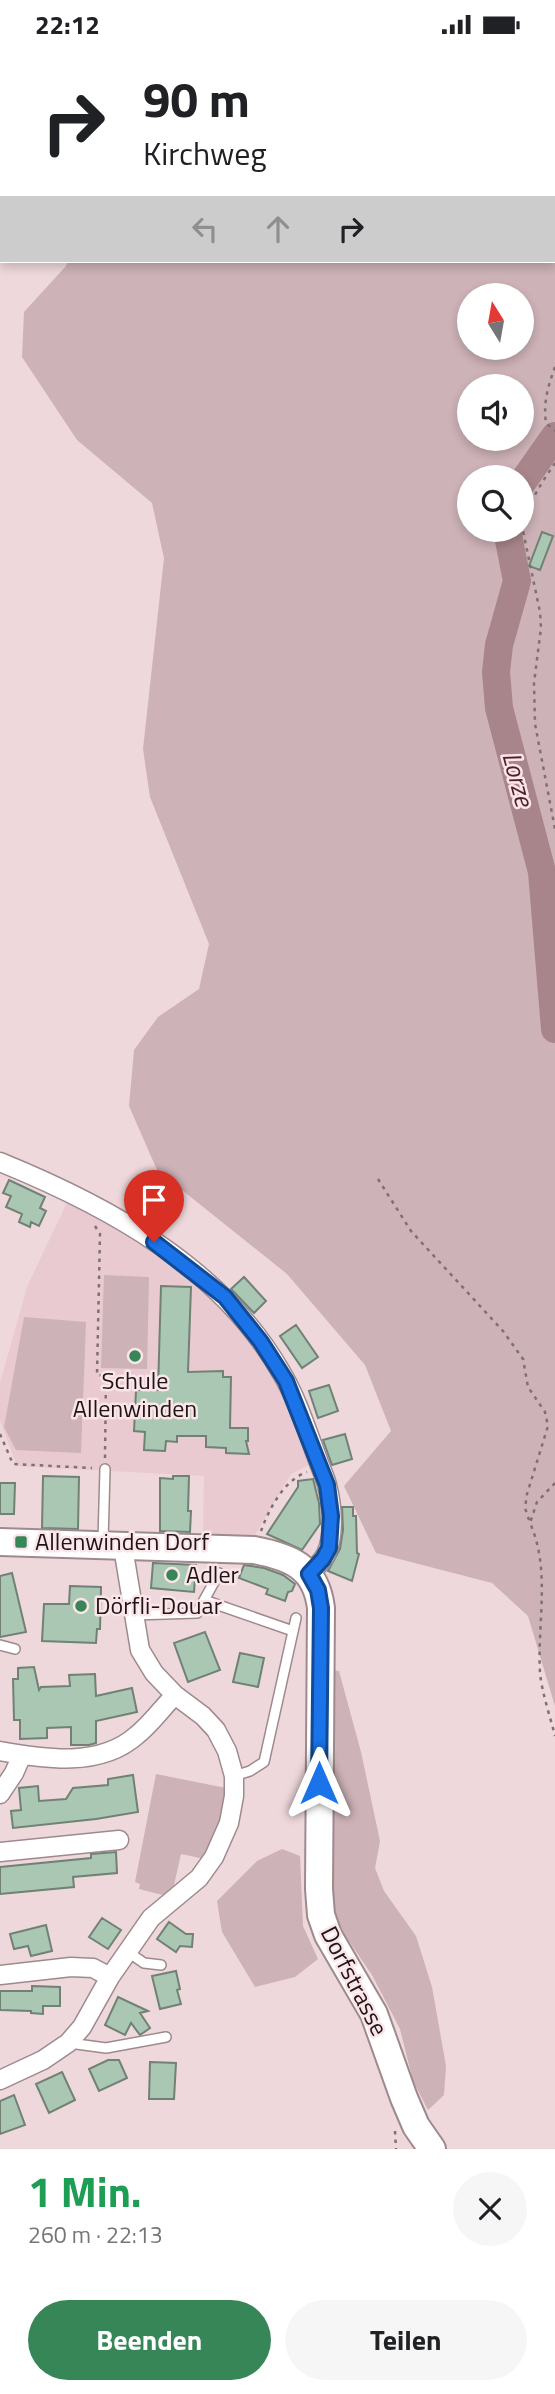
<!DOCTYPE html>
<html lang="de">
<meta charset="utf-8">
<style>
body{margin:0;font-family:"Titillium Web",sans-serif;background:#f6f6f6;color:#202124;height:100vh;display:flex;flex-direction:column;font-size:26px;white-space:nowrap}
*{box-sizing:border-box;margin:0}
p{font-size:23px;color:#757577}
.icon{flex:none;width:38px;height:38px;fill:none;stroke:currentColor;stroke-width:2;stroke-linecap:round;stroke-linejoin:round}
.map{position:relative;height:2100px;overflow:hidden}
.drawer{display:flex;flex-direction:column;background:#fff;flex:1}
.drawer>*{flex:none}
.banner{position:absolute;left:0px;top:0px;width:556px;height:214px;box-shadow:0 4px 10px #0003;background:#fff;color:#202124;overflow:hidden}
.needle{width:46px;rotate:349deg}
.buttons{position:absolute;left:457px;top:234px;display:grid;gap:14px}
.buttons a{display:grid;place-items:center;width:77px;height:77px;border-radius:50%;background:#fff;box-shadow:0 4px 10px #0003;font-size:35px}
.pin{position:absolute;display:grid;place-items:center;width:60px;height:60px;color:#fff;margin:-72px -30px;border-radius:50% 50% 50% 0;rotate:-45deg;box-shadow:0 0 7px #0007}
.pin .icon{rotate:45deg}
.me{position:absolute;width:77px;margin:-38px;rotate:0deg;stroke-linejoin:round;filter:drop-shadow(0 0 5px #0008)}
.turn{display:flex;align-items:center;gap:24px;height:147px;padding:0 28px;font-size:32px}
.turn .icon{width:91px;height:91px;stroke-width:2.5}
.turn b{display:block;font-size:49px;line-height:60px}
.lanes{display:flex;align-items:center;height:66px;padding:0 28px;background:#0003;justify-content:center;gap:35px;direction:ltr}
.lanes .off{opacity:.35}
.round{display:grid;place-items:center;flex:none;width:74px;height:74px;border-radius:37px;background:#f6f6f6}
.head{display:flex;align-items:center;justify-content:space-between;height:119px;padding:0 28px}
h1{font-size:42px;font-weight:700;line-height:52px;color:#1e9e55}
.button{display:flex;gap:14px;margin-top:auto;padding:14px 28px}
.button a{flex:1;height:80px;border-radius:42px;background:#368657;color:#fff;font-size:28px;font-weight:700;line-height:80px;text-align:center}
.button a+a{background:#f6f6f6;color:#202124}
.status{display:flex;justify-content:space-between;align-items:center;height:49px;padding:0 35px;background:#fff;direction:ltr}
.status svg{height:19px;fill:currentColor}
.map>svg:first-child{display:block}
.built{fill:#e9cad0}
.green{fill:#cdb2b7;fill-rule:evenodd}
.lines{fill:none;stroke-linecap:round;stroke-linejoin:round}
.river{stroke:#a8858b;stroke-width:28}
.building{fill:#a9c7b2;stroke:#718176;stroke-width:2}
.lane-casing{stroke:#9e8a8d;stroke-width:12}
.street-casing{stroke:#9e8a8d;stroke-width:21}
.secondary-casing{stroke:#9e8a8d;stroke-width:30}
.path{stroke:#7f7173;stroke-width:2.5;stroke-dasharray:3.5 5;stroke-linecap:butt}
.lane{stroke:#fff;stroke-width:9}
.street{stroke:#fff;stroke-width:18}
.secondary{stroke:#fff;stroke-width:26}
.route-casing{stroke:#114b97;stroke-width:18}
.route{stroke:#1a73e8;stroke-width:12}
.poi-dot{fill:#368657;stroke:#fbe5e9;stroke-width:2.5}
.labels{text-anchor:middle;stroke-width:5;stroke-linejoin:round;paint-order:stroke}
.poi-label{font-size:24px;fill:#1d1517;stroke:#fbe5e9;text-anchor:start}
.street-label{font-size:24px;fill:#1d1517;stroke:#fbe5e9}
.water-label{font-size:26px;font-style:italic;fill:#501f2c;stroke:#fbe5e9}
</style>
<div class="status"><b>22:12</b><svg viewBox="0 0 49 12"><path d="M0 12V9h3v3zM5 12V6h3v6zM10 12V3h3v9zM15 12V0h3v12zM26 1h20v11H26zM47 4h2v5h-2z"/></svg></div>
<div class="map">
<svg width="555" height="2100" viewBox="0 0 555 2100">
<rect width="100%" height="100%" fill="#eed8db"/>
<path class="built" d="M69,1149l49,27 100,72 59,78 34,89 -20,10 -37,63 -51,-1 1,-60 -187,-10 -17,-45v-38l27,-96z"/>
<path class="green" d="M139,0h416v1657l-27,-90 -36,-33 -116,-30 -32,-67 47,-55 -26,-66 -78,-91 -130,-104 -28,-64 5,-56 24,-33 41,-28 10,-45 -59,-147 -7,-48 21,-191 -12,-55 -75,-63 -55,-83 2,-45 42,-46 2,-5h487v-210h-417zM469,247h53v52h-53zM469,338h53v52h-53zM469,429h53v52h-53z
M104,1226l45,2 -2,92 -46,-1z
M24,1268l62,5 -5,131 -65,-3 -12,-23z
M330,1621l9,1 22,81 19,89 -5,27 9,23 32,45 16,51 14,79 -2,29 -16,15 -15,-29 -13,-52 -28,-54 -36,-53 -8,-36z
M156,1725l70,14 -9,44 -12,27 -24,-5 -7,31 -11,10 -24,-6 1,-5 -5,-2z
M282,1800l18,7 3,70 15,33 -23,18 -40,10 -33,-55 -5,-31 40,-40z"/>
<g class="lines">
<path class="river" d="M522,434l33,-47
M507,481l10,51 -18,64 -3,27 3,36 43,164 13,157"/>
</g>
<path class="building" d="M542,483l11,4 -13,34 -11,-4z
M9,1131l36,17 -5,11 6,3 -7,15 -8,-4 -1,5 -11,-5 3,-8 -16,-7 5,-11 -8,-3z
M244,1228l22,24 -12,12 -23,-24z
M161,1237l30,1 -3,85 35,-1v6h8l-1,51h18v13h-2l3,13 -23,-1v-5l-20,-1v-11h-29v6l-11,-1 -1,10 -21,-1 1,-18 -11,-1 2,-41h22z
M296,1276l22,32 -16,11 -22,-32z
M329,1336l9,26 -20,7 -9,-27z
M345,1385l7,25 -20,6 -9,-25z
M43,1427l36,1 -1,52 -36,-1z
M173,1427h16l-1,35h3l-1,21 -30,-1v-53l13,1z
M313,1430l6,24 1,21 -18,26 -35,-16 31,-47v-6z
M0,1434h15l-1,31h-14z
M342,1458h11v9h3l1,37 2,1 -7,27 -24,-10 12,-22 3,-19z
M153,1514l43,2 -2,27 -43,-4z
M244,1516l20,3 19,7 12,9 -3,7 -4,1 -3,9 -19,-7 2,-5 -29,-11z
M12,1524l14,59 -26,5v-61z
M70,1537l31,1 -1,42h-3l-1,14 -54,-2 2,-37h25z
M205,1583l15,38 -32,12 -14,-39z
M240,1604l24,5 -6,29 -25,-5z
M34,1618l5,23 2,-3 29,-1 -1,-11 26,-1 1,22 36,-8 5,24 -41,9v22l-7,2h-18v-18l-24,1v10l-27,1v-19h-6l-1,-41h5v-11z
M133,1726l5,37 -42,7 -83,9 -2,-17 10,-1 -2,-22 19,-2 1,15 27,-2 7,-11 35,-3v-6z
M116,1803l1,21 -44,4 1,10 -74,7v-27l91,-9v-4z
M102,1869l19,12 -13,19 -19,-12z
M169,1873l17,12h7l-1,13 -12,-1 -4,6 -19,-13z
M46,1876l6,26 -21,5 -3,-10 -14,3 -4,-15z
M176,1922l4,18 -3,1 4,14 -21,5 -8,-33z
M32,1937l28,1v19h-17v8l-12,-1v-2l-31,-1v-19h32z
M118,1948l30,14 -8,2 10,15 -10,7 -9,-12 -6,12 -20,-10z
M108,2011h11l8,18 -28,13 -10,-22z
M150,2013l26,1 -2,36h-25z
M62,2023l13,28 -26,13 -13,-29z
M14,2046l11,30 -25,9v-33z"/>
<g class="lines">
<g class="lane-casing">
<path id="lane" d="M103,1492l2,-72
M204,1551l89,31
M134,1566l63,-2 22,-40
M0,1596l15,4
M234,1727l16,-5 14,-9 32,-144
M128,1903l16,11 17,2
M69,1994l37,5 60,-11"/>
</g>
<g class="street-casing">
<path id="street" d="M0,1113c108,44 221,105 281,210 16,26 26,59 37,88 3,9 7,17 9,25 5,19 8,51 -1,69 -4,8 -11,14 -17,20
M0,1702c45,8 100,17 137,-16 14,-11 25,-27 38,-40
M0,1745l14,-21 8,-18
M0,1803l119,-12
M0,1926l71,-8 22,1 17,9
M0,2031l43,-20 25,-17 14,-16 28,-50 41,-59 48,-40 15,-21 15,-34 5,-27v-20l-7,-25 -11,-21 -13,-14 -28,-21 -21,-22 -14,-23 -17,-103"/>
</g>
<g class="secondary-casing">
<path id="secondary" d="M0,1493l254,8c37,7 62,17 67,58l-2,281 2,26 7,20 46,79 30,84 12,28 16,23"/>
</g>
<path class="path" d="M555,138v1
M555,318c-7,19 -12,36 -9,56l9,8
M555,414c-13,19 -30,44 -32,68l17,81 1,16 -7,55 1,41 20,105
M378,1130l33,52 92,100 20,28 5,28 17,25 3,14 -21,68 -2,14 5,15
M95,1177l5,8 -3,141 9,1 -1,82
M0,1385l13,30 79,4
M555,1434l-18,19 -7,21c21,47 7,101 10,150 2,20 10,43 15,63
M261,1482c8,-22 23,-51 46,-59
M395,2082l1,18"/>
<use href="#lane" class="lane"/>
<use href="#street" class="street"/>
<use href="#secondary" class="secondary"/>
</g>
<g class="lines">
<g class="route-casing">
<path id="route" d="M154,1193l71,55 36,45 25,39 41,104 4,31 -2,32 -6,11 -14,15 9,16 3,18 -2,175"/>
</g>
<use href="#route" class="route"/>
</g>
<g class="poi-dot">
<circle cx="135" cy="1307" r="7"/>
<rect x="14" y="1486" width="14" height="14" rx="3.5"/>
<circle cx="172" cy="1526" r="7"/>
<circle cx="81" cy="1557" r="7"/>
</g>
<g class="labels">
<g class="poi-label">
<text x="135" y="1340" text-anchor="middle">Schule<tspan x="135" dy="28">Allenwinden</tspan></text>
<text x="35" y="1501">Allenwinden Dorf</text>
<text x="186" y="1534">Adler</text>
<text x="95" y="1565">Dörfli-Douar</text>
</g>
<g class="street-label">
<text transform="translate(354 1932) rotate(63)" y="8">Dorfstrasse</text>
</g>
<g class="water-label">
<text transform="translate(518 730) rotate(75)" y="9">Lorze</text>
</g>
</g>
</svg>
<div class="buttons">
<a><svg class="needle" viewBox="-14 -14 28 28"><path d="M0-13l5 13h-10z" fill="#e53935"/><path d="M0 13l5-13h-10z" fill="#757577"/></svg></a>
<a><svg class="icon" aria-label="sound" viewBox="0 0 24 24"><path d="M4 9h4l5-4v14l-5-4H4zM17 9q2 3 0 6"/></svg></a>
<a><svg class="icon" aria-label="search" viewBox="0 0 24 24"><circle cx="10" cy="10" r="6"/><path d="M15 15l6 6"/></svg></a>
</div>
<div class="pin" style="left:154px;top:1193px;background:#d93025"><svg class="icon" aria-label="arrive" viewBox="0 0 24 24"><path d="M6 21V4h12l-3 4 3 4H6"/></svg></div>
<svg class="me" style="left:319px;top:1734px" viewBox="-20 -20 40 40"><path d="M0-17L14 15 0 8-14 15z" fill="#1a73e8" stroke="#fff" stroke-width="4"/></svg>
<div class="banner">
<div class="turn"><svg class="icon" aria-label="right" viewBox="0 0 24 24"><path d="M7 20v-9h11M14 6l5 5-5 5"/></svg><div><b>90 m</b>Kirchweg</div></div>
<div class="lanes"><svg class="icon off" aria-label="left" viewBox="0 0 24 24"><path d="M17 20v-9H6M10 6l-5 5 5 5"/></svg><svg class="icon off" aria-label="ahead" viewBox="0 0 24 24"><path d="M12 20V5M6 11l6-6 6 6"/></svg><svg class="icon" aria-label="right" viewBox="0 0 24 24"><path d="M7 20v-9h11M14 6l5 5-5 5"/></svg></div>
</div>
</div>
<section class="drawer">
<div class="head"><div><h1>1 Min.</h1><p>260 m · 22:13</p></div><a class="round"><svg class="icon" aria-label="close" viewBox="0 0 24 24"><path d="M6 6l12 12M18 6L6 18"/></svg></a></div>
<div class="button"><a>Beenden</a><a>Teilen</a></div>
</section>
